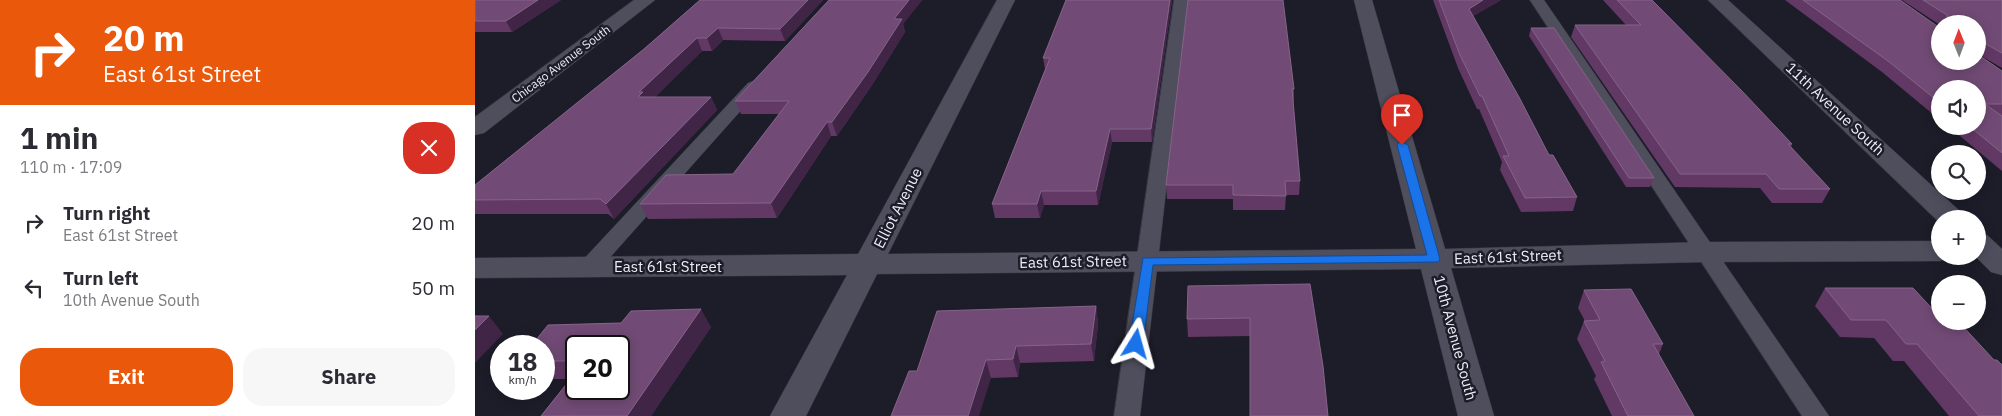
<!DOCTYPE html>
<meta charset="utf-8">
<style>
body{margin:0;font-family:"IBM Plex Sans",sans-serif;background:#f7f7f7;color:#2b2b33;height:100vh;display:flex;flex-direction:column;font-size:19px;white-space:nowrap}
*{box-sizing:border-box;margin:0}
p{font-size:16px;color:#7c7c81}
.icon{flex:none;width:28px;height:28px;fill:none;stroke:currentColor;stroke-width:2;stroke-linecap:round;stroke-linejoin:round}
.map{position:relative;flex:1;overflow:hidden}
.drawer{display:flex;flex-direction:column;background:#fff;width:475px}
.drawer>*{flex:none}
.guide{background:#ea580c;color:#fff;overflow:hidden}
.needle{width:32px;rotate:359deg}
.tools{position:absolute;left:1456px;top:15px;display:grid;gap:10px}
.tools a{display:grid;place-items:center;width:55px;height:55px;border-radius:50%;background:#fff;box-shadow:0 2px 12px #0003;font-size:25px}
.speed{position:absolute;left:15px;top:335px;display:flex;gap:10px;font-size:25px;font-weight:700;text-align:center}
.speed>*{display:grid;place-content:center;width:65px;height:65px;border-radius:50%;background:#fff;box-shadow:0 2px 12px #0003;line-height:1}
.speed small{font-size:12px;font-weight:400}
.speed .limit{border:2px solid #111;border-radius:8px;background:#fff;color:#111}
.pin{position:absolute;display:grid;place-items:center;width:42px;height:42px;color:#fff;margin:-51px -21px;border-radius:50% 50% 50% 0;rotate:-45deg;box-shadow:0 0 5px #0007}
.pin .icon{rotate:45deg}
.me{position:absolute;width:55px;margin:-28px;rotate:8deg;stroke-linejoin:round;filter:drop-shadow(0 0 4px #0008)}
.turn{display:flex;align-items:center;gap:18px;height:105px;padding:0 20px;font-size:22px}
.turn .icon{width:65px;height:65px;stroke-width:2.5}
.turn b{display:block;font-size:35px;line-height:42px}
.round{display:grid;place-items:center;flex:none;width:52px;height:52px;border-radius:20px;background:#f7f7f7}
.head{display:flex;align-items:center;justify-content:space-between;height:85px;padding:0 20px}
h1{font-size:30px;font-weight:800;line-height:38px}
.cta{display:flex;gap:10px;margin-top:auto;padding:10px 20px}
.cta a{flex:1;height:58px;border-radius:20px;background:#ea580c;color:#fff;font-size:20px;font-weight:800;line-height:58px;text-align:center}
.cta a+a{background:#f7f7f7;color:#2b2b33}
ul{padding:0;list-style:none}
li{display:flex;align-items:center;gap:15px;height:65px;padding:0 20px}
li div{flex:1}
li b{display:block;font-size:19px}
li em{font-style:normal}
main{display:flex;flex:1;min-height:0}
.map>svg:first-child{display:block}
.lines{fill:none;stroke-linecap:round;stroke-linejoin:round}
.service-casing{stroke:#3a3a44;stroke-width:1}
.minor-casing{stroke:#3a3a44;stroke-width:1}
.service{fill:#4e4e5d;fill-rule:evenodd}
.minor{fill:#4e4e5d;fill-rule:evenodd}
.wall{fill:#623865;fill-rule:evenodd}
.shaded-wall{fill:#402547}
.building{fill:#714b75;stroke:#856489}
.route{fill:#1a73e8;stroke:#114b97}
.labels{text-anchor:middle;stroke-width:5;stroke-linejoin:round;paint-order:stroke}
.far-street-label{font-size:12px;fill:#ededf7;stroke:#1d1d2a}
.street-label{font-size:15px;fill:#ededf7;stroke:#1d1d2a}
</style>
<main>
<section class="drawer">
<div class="guide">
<div class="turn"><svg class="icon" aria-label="right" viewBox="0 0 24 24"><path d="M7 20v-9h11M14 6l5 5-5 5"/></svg><div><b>20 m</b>East 61st Street</div></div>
</div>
<div class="head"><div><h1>1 min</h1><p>110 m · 17:09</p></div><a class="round" style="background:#d93025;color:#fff"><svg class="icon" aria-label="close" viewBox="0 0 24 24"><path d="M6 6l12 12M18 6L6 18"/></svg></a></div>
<ul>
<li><svg class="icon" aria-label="right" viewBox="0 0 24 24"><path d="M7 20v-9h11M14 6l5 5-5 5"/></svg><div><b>Turn right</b><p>East 61st Street</p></div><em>20 m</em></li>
<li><svg class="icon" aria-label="left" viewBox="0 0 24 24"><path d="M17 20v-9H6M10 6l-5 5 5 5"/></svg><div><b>Turn left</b><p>10th Avenue South</p></div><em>50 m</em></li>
</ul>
<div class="cta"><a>Exit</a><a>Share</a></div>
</section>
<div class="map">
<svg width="1527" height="416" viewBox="0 0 1527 416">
<rect width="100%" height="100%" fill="#1d1d2a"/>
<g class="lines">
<g class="service-casing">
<path id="service" d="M699,0h14l-48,416h-26z
M1055,0h14l285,416h-27z
M279,81l6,2 2,3 -2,3 -163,183 -8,2 -8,-2 -3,-5 3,-5 167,-179z"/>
</g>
<g class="minor-casing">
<path id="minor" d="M159,0h21l-171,133 -9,2v-18z
M522,0h18l-127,254 528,-5 -62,-249h18l73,249 261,-7 234,-1v15h11l-11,5 -234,1 -255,6 43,148h-36l-37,-147 -544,5 -71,142h-36l77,-141 -372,3v-20l383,-4z
M1233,0h20l234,213 4,6h-26v4z
M1502,233l10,2 15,14v26l-11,-3 -16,-16h2z"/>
</g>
<use href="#service" class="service"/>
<use href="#minor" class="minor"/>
</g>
<path class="wall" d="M0,0h86l-49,32h-37z
M225,0h123l-38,41 -62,-1 -11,11h-10l-47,46h56l6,13 -103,109 -6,-5h-133v-29l169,-136z
M354,0h93l-19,24 2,8 -33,53 -35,51h-6l-54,82 -129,1 -8,-15 93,-30 46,-60h-38l-6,-13z
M591,0h106l-20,142h-40l-14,63h-54l-4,13h-45l-3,-14 53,-135 -2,-11z
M713,0l106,89v13h-1l7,79 -1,14h-13l-1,15h-52v-11h-66l-1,-14z
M958,0h68l-28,16 76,139 28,42 -4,14 -52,1 -21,-42 2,-8 -23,-53h-2l-19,-41z
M1128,0h49l140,144 -1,3 39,42 -8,14h-50l-12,-15 -85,-1 -104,-150 4,-12h51z
M1310,0h115l77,61v-37h-37v1l-38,-25h100v68l-24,-14 24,17v44h-1l1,1v55l-54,-45h29l-37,-37v31l-58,-48z
M1056,28l123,150 -4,9h-24l-97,-151z
M835,284l-60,52 -62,1 -1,-18z
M1350,288l114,28 55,44 8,56h-53l-45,-55h-11l-19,-23 -34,-1 -25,-31z
M1109,290l79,54 -4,10 35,62h-82l-18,-37 2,-3 -19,-37 7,-18h1l-7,-13z
M621,306l2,18 -4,37 -74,2 -2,14 -27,1 -74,-7z
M236,327l-60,89h-110l30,-37h-27v-33zM101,346l43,43h-43z"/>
<path class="shaded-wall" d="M63,0h23l-49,32 -6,-11z
M333,0h15l-38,41 -5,-12z
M434,0h13l-19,24 2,8 -33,53 -35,51 -5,-14 62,-103z
M695,0h2l-20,142 -1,-13z
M1008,0h18l-35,20 3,-11z
M243,28l5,12 -11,11 -5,-13z
M222,38l5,13 -53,52 -11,-6 1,-5z
M236,97l6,13 -103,109 -8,-15z
M352,122l4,14 -54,82 -6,-15z
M635,129l2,13 -14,63 -2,-14z
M566,191l3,14 -4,13 -3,-14z
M621,306l2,18 -4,37 -3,-17z
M226,309l10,18 -60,89h-24z
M14,316l14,18 -28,29v-33z
M541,346l4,17 -2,14 -5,-18z
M511,360l5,18 -12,38h-11z"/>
<path class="building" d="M0,0h63l-32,21h-31z
M225,0h108l-28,29 -62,-1 -11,10h-10l-58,54h4l-5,5h73l-105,107 -6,-5 -125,1v-15l169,-136z
M354,0h80l-15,19h8l-34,53 -36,50h-5l-56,81 -131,1 26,-29 67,-1 56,-73h-54z
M591,0h104l-19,129h-41l-14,62h-55l-4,13h-45l58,-146h-7z
M713,0h95l11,89h-2l8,92h-15l1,15 -53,-1v-10h-67z
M964,0h44l-14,9 50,88 30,58h4l24,42 -52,1 -22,-42h6l-27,-60h-2l-20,-41z
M1142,0h35l90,91 50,53h-4l42,45h-51l-13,-15h-86l-105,-149h66z
M1328,0h97l40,28v33h37v-7l25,17v33h-17l17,12v37l-33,-27h8v-37h-37v14l-52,-42z
M1448,0h79v53l-18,-10h-2v6h-5v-25h-30v-9z
M1056,28h23l100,150h-25z
M835,284l13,82 5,50h-78v-98l-63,1 1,-33z
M1350,288h88l26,28h1v5h18l36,39h3l5,5v51h-23l-62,-72h-11l-20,-24h-35z
M1156,289l32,55h-10l41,72h-66l-27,-54 4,-1 -21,-40 16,-1 -16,-30z
M621,306l-5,38 -75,2 -3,13 -27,1 -18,56h-77l18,-45h8l20,-60z
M226,309l-74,107h-86l35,-44v17h43v-43h-43v15h-32v-15h-13l17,-21 73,-2 10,-12z
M0,316h14l-14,14z"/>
<path class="route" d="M924,142h3l6,3 32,114 -2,3 -285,3 -10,79 -2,4h-10l-2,-4 14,-86 284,-3 -30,-110z"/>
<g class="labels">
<g class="far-street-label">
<text transform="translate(86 64) rotate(-37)" y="4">Chicago Avenue South</text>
</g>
<g class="street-label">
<text transform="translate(1360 109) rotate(43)" y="5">11th Avenue South</text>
<text transform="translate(423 208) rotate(-63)" y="5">Elliot Avenue</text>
<text transform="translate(1033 257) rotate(-2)" y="5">East 61st Street</text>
<text transform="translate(598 262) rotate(-1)" y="5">East 61st Street</text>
<text x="193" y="272">East 61st Street</text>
<text transform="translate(980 338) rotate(75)" y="5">10th Avenue South</text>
</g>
</g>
</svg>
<div class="tools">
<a><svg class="needle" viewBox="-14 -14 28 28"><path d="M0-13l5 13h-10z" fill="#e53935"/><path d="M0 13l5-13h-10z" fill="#7c7c81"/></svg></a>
<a><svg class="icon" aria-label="sound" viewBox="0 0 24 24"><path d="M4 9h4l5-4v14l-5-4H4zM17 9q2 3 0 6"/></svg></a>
<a><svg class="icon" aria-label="search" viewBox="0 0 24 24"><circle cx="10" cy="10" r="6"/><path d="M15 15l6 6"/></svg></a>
<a>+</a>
<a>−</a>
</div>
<div class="speed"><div>18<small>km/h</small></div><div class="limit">20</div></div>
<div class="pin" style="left:927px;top:145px;background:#d93025"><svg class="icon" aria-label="arrive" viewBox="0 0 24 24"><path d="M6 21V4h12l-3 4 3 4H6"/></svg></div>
<svg class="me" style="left:661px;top:344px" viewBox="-20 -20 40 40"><path d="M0-17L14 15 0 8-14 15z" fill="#1a73e8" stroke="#fff" stroke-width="4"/></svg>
</div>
</main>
